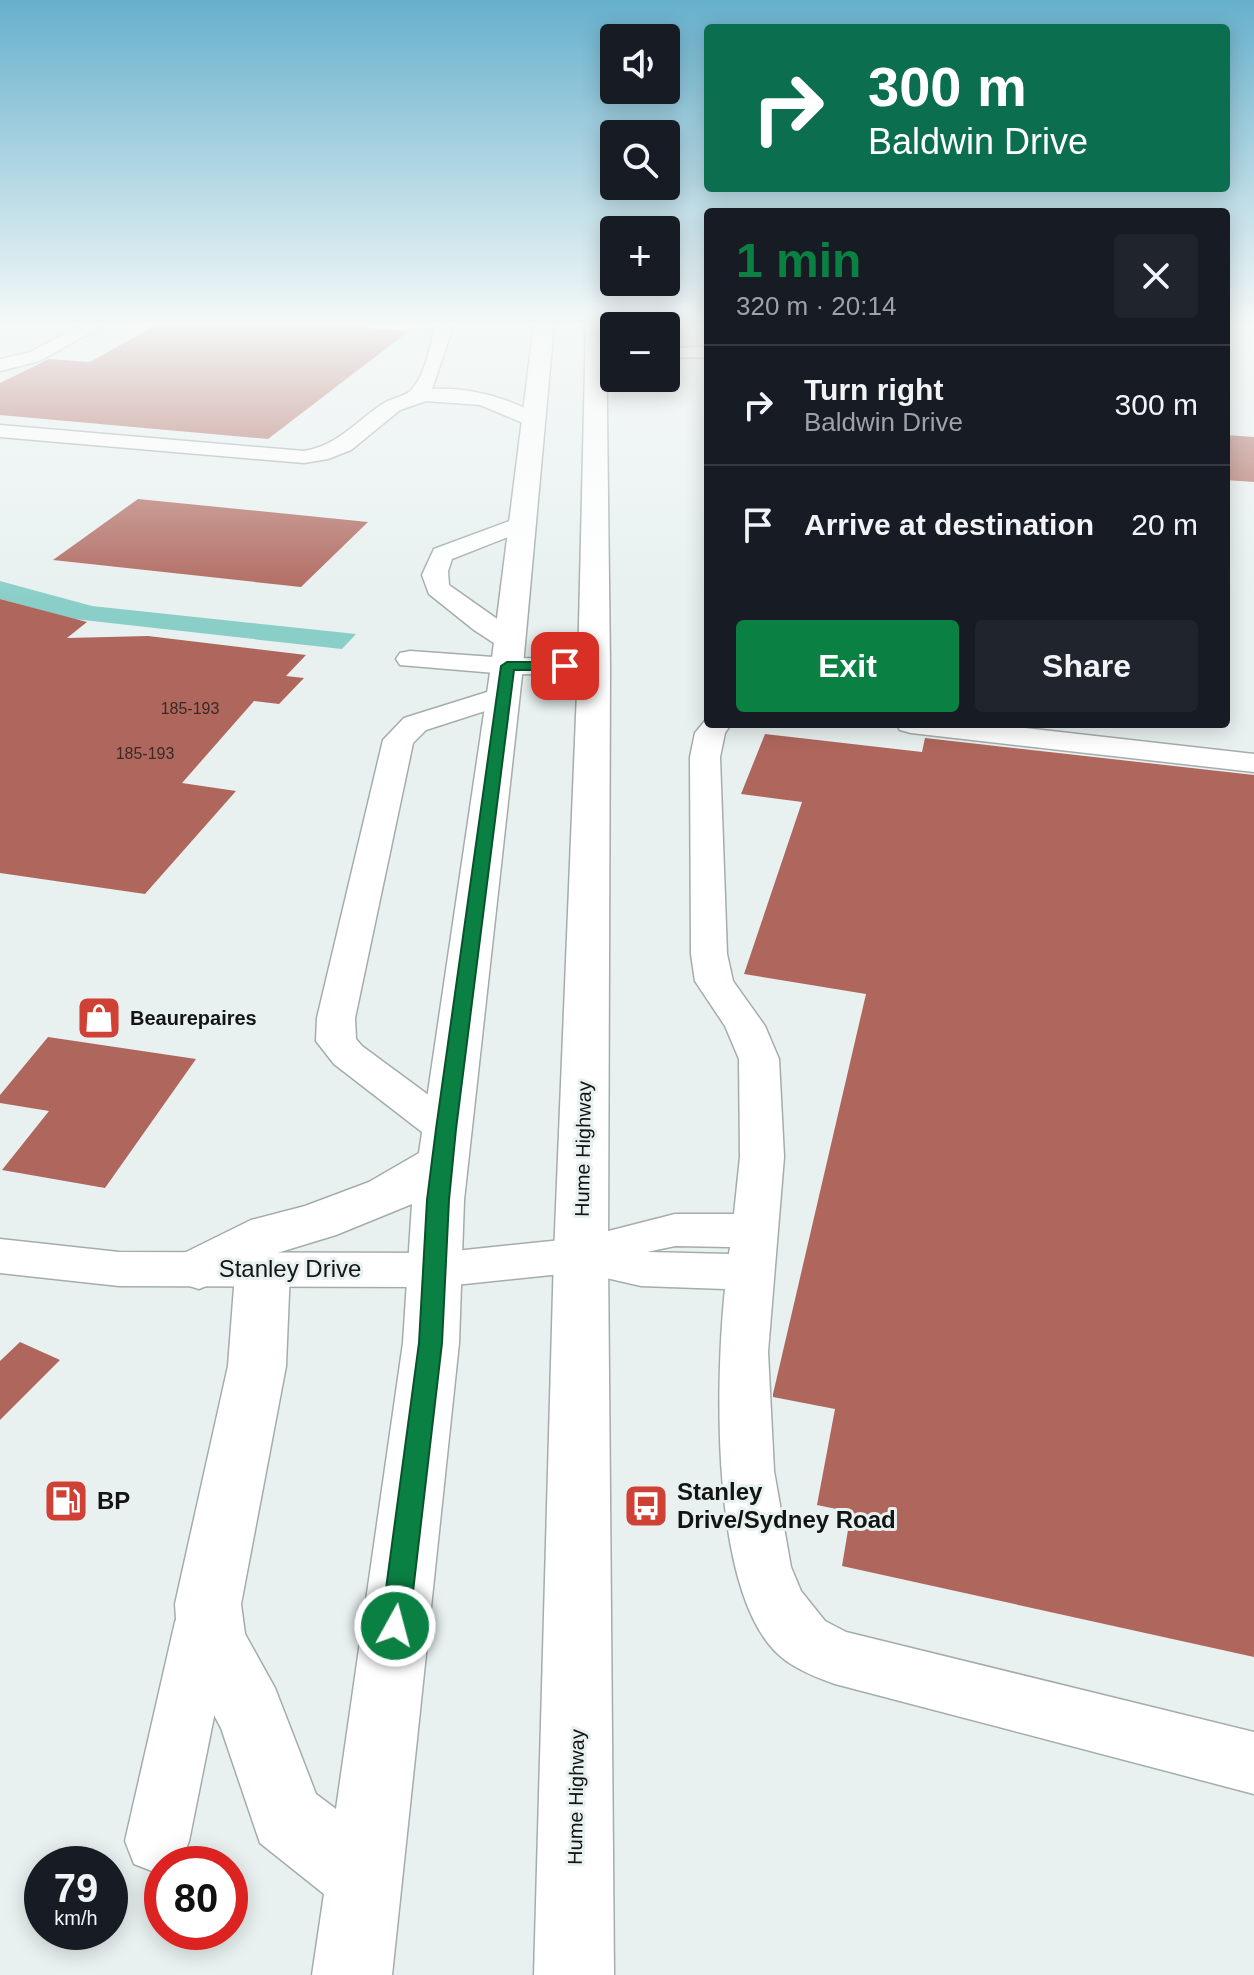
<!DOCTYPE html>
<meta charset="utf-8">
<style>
body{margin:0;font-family:Helvetica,sans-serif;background:#20242c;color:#f1f3f6;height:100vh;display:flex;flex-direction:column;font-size:30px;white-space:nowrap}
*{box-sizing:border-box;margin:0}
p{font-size:26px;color:#9ea1a6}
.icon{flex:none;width:44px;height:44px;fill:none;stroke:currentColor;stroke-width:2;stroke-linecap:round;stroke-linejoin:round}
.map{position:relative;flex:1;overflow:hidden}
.details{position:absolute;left:704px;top:208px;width:526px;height:520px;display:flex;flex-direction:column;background:#171b24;border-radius:8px;box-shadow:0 4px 20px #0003}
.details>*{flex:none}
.guide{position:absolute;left:704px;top:24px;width:526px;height:168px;border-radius:8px;box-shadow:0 4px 20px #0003;background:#0b6e4f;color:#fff;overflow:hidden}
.controls{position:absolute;left:600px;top:24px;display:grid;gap:16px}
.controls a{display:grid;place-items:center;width:80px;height:80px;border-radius:8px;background:#171b24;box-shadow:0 4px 20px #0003;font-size:40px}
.speed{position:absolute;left:24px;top:1846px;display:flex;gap:16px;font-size:40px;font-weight:700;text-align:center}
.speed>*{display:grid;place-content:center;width:104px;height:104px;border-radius:50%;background:#171b24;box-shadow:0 4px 20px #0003;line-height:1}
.speed small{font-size:20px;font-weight:400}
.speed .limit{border:12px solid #d22;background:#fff;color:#111}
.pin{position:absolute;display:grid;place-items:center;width:68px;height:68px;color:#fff;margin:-34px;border-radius:16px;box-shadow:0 4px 12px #0006}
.me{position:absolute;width:88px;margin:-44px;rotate:7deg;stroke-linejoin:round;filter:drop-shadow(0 0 6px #0008)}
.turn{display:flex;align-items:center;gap:28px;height:168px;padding:0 32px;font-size:36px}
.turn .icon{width:104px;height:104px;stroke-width:2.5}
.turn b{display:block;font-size:56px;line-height:68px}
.round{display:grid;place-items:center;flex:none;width:84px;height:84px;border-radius:8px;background:#20242c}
.overview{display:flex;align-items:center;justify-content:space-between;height:136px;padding:0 32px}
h1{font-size:48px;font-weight:700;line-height:60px;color:#0b8043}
.button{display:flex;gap:16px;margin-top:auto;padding:16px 32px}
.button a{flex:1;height:92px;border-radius:8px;background:#0b8043;color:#fff;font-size:32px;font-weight:700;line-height:92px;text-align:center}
.button a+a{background:#20242c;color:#f1f3f6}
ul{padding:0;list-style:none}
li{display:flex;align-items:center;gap:24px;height:120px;padding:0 32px;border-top:2px solid #363941}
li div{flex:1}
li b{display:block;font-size:30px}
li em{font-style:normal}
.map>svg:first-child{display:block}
.green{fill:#8acec8}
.building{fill:#af675d}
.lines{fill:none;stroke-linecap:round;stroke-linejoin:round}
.minor-casing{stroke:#a4adac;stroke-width:3}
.highway-casing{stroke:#a4adac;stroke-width:3}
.minor{fill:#fff;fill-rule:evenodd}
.highway{fill:#fff;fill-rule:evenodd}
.route{fill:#0b8043;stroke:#07532c;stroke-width:2}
.labels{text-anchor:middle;stroke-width:6;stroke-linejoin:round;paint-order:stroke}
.number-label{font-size:16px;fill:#392a26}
.poi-label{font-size:20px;font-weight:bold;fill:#121514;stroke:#e8f1f0;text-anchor:start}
.street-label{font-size:20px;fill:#121514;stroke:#e8f1f0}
.near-street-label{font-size:24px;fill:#121514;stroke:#e8f1f0}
.near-poi-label{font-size:24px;font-weight:bold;fill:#121514;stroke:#e8f1f0;text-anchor:start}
</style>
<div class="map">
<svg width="1254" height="1975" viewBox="0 0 1254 1975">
<rect width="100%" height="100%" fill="#e8f1f0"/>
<path class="green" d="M0,581l92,25 264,28 -14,15 -268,-30 -74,-20z"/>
<path class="building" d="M158,324h157l94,7 -141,108 -268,-24v-32l49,-24 41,3z
M1226,435l28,2v45l-28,-2z
M138,499l230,23 -67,65 -248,-27z
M0,599l87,23 -20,16 81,-2 158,19 -20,21 18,2 -25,26 -25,-3 -72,82 54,8 -91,103 -145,-21z
M765,734l157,18 3,-14 329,37v882l-412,-91 9,-54 -34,-7 18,-96 -62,-12v-3l93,-400 -122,-20 58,-172 -61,-8z
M48,1037l148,22 -91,129 -103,-18 47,-59 -49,-8v-8z
M20,1342l40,18 -60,60v-59z"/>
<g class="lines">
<g class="minor-casing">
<path id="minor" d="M83,324h22l-65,37 -40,10v-12l28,-6z
M436,324h18l-22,65c39,-2 77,9 110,28l3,4 -3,4h-14l-48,-20 -54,-4 -26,9 -49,40 -23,9 -24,4 -304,-26v-12l304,26c35,-6 52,-30 80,-48 8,-5 23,-7 28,-14 14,-15 18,-45 24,-65z
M708,347v10l-42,1v-10z
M595,348h19v10l-25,-1 -3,-4z
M523,516l8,2 4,5 -4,5 -79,31 -4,12 1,14 71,50 4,6 -4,6h-20l-26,-17 -45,-36 -7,-19 12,-26z
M410,651l97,7 87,1 10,2 4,6 -4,6 -10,2 -87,-1 -107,-9 -4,-6 4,-6z
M503,687l10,3 4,6 -4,6 -87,28 -13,13 -58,275 1,21 6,7 99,73 6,10 -6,10 -15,4 -15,-4 -97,-75 -18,-23 1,-23 66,-278 21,-22z
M708,717v7h23l-6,9 -5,24 7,197 6,27 32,45 14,33 5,98 -16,195 6,119 17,96 10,24 24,30 21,11 408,100v62l-419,-110c-17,-6 -35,-13 -50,-24 -77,-57 -69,-285 -60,-371l-84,-3 -61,-14 -144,15 -317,-1 -119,-13v-34l119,13 317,1 145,-15 94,-24h59l6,-57 -1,-98 -14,-33 -30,-45 -4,-27 -1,-197 5,-24zM675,1246l55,1 -1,7 -82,-2z
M896,724h94l264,30v18l-343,-39 -11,-3z
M204,1596l20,7 9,19 -44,219 -9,23h-18v7l-5,2 -23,-9 -9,-23 50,-219 9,-19z"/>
</g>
<g class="highway-casing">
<path id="highway" d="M534,324h20l-31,342 -59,534 -5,143 -67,632h-80l12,-81 -64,-51 -39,-115 -20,-37 -24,-57 -2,-30 53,-238 7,-92 -36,15 -19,-6 -8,-14 8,-14 71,-35 54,-14 64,-24 50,-29 72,-487zM412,1204l-9,139 -67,466 -20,-15 -41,-106 -30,-54 -4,-30 45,-238 4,-97 -8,-14 -5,-2 59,-18z
M586,324h20l4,343 -2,588 6,720h-80l20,-720 24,-588z"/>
</g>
<use href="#minor" class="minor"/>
<use href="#highway" class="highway"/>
</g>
<linearGradient id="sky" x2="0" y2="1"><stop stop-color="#66b0cc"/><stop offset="0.54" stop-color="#f5f9f8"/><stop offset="1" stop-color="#f5f9f8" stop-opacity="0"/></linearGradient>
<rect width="1254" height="600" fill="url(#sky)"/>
<path class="route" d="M507,662h58l7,4 -7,4h-51l-58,459 -7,71 -7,143 -33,283 -4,9 -10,4 -10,-4 -4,-9 38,-283 8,-143 9,-71 65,-463z"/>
<defs>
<g id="shop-square" transform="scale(2.3)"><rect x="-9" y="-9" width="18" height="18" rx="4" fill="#ce4134" stroke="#e8f1f0"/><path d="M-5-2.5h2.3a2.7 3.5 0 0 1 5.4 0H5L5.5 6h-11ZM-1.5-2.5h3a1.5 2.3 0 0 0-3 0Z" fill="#fff"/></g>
<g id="fuel-square" transform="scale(2.3)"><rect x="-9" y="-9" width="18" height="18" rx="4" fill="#ce4134" stroke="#e8f1f0"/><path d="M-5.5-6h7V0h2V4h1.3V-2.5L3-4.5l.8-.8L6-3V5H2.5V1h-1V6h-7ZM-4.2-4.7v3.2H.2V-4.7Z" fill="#fff"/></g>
<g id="bus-square" transform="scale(2.3)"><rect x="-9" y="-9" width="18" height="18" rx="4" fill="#ce4134" stroke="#e8f1f0"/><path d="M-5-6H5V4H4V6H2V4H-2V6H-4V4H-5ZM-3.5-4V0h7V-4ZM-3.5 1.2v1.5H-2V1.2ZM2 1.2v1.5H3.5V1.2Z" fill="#fff"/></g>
</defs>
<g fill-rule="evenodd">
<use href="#shop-square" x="99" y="1018"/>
<use href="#fuel-square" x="66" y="1501"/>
<use href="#bus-square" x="646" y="1506"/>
</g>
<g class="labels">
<g class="number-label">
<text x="190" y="714">185-193</text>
<text x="145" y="759">185-193</text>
</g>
<g class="poi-label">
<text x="130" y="1025">Beaurepaires</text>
</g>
<g class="street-label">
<text transform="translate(583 1149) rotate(-89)" y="7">Hume Highway</text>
<text transform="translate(576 1797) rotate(-89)" y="7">Hume Highway</text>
</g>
<g class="near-street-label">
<text x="290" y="1277">Stanley Drive</text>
</g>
<g class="near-poi-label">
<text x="677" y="1500">Stanley<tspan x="677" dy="28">Drive/Sydney Road</tspan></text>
<text x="97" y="1509">BP</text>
</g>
</g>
</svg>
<div class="controls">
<a><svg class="icon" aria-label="sound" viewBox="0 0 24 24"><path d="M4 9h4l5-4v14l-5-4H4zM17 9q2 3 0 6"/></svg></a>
<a><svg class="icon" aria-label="search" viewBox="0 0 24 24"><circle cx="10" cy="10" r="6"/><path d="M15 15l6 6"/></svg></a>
<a>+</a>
<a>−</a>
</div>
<div class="speed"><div>79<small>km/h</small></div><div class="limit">80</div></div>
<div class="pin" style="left:565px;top:666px;background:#d93025"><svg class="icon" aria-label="arrive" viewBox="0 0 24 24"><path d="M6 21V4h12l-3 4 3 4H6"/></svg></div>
<svg class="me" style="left:395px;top:1626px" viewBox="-20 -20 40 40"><circle r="17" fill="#0b8043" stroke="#fff" stroke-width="3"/><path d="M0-11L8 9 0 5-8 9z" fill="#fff"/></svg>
<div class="guide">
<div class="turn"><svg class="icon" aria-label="right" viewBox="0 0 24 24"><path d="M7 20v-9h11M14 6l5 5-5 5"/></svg><div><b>300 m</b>Baldwin Drive</div></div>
</div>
<section class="details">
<div class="overview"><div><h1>1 min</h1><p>320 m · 20:14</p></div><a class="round"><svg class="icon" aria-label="close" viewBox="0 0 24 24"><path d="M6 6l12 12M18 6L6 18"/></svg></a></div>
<ul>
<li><svg class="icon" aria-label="right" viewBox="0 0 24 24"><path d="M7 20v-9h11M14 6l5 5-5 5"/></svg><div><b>Turn right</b><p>Baldwin Drive</p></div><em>300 m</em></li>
<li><svg class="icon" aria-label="arrive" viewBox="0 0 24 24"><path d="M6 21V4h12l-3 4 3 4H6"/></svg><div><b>Arrive at destination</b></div><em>20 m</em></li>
</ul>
<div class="button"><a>Exit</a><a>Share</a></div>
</section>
</div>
